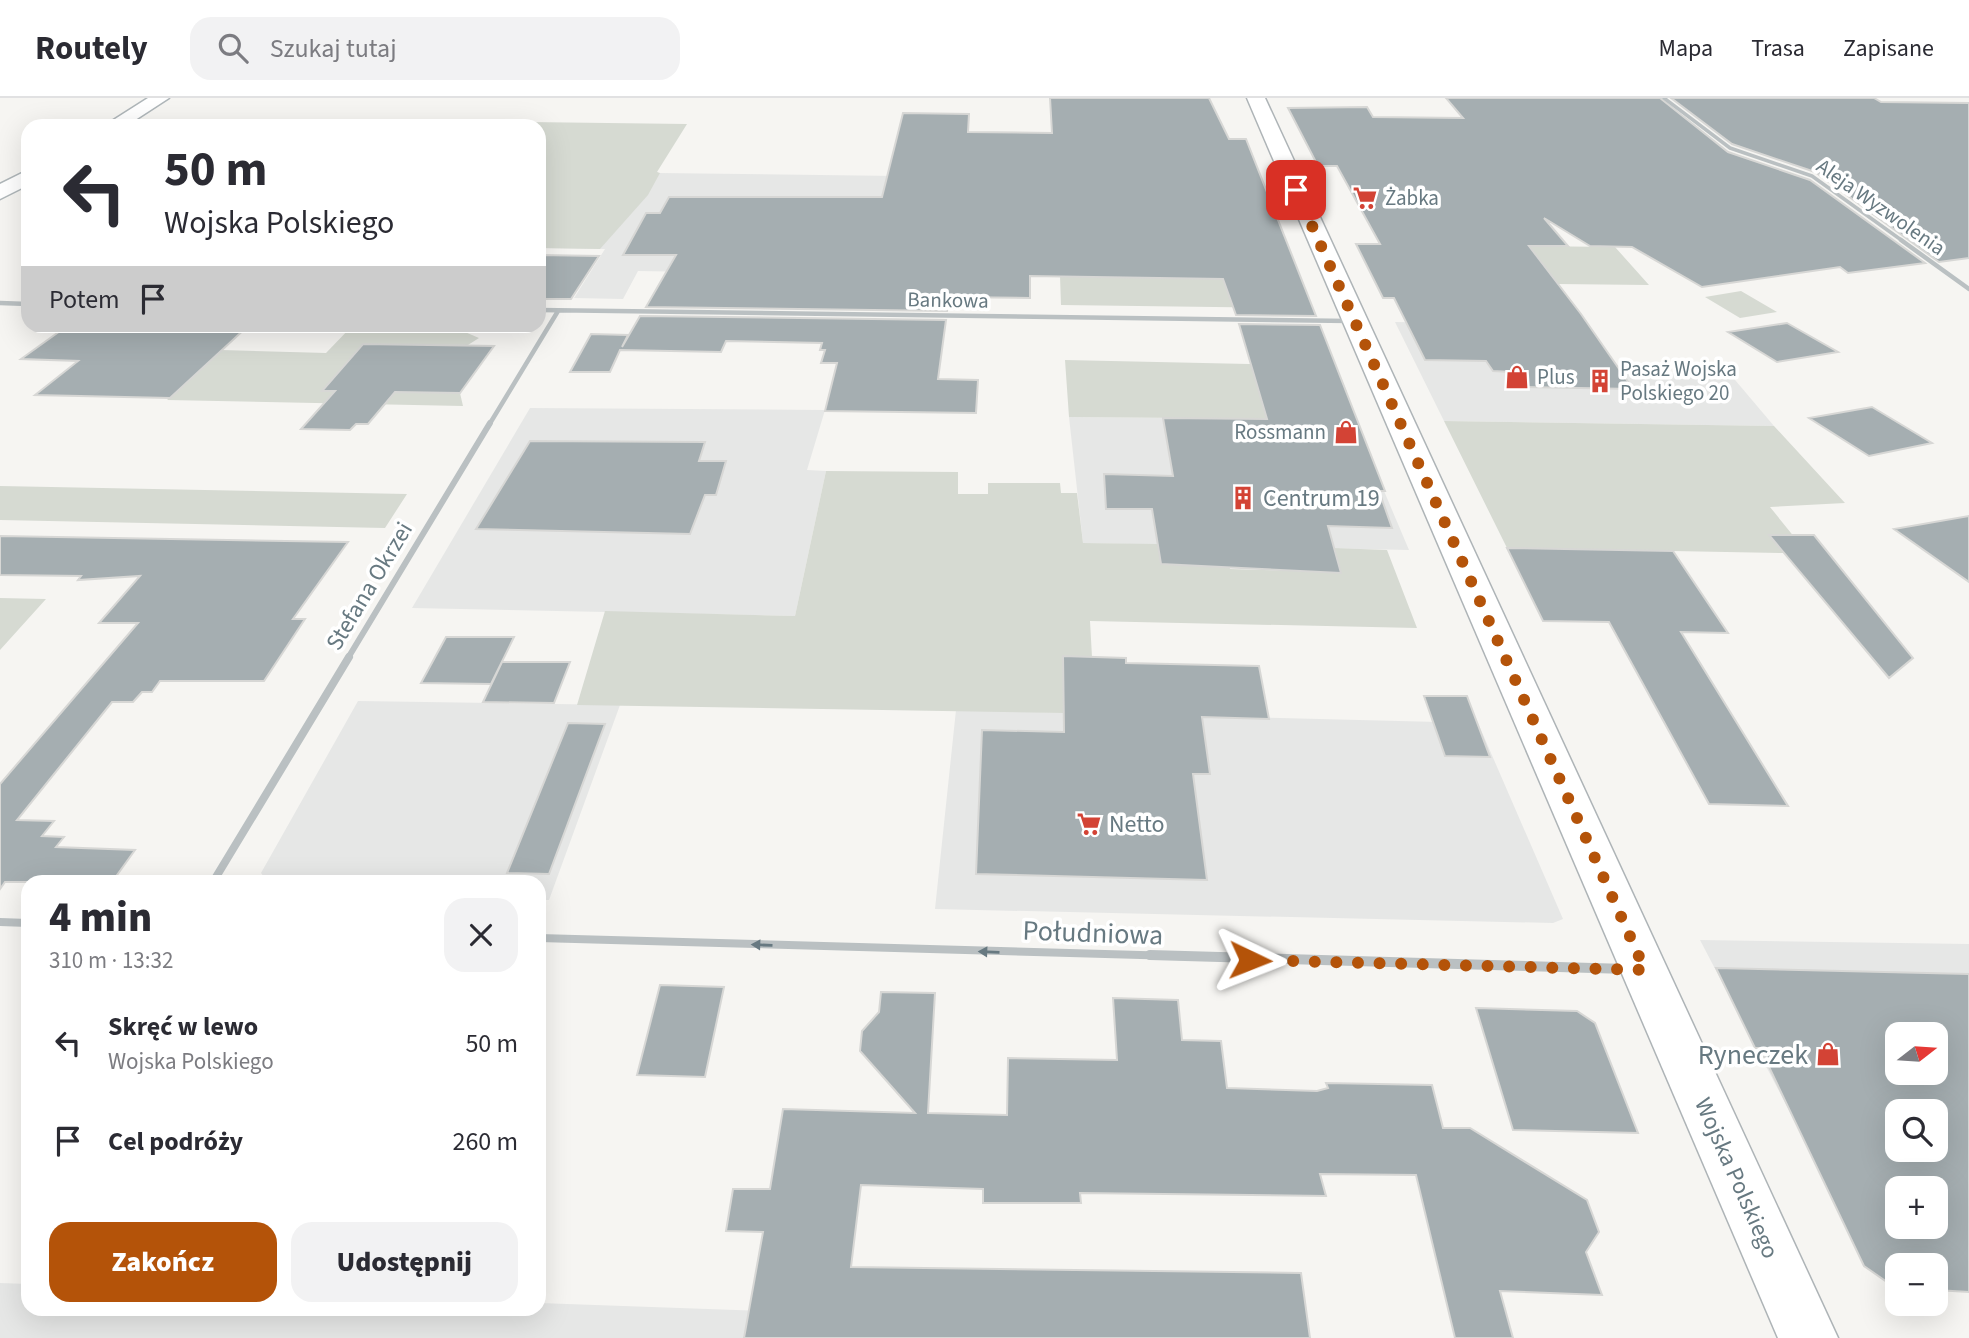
<!DOCTYPE html>
<html lang="pl">
<meta charset="utf-8">
<style>
body{margin:0;font-family:"Source Sans 3",sans-serif;background:#f2f2f3;color:#2b2b33;height:100vh;display:flex;flex-direction:column;font-size:26px;white-space:nowrap}
*{box-sizing:border-box;margin:0}
p{font-size:23px;color:#7c7c81}
.icon{flex:none;width:38px;height:38px;fill:none;stroke:currentColor;stroke-width:2;stroke-linecap:round;stroke-linejoin:round}
.map{position:relative;flex:1;overflow:hidden}
.panel{position:absolute;left:21px;top:777px;width:525px;height:441px;display:flex;flex-direction:column;background:#fff;border-radius:21px;box-shadow:0 7px 28px #0002}
.panel>*{flex:none}
.hud{position:absolute;left:21px;top:21px;width:525px;height:214px;border-radius:21px;box-shadow:0 7px 28px #0002;background:#fff;color:#2b2b33;overflow:hidden}
.needle{width:46px;rotate:73deg}
.controls{position:absolute;left:1885px;top:924px;display:grid;gap:14px}
.controls a{display:grid;place-items:center;width:63px;height:63px;border-radius:14px;background:#fff;box-shadow:0 7px 28px #0002;font-size:35px}
.pin{position:absolute;display:grid;place-items:center;width:60px;height:60px;color:#fff;margin:-30px;border-radius:14px;box-shadow:0 4px 10px #0006}
.me{position:absolute;width:77px;margin:-38px;rotate:92deg;stroke-linejoin:round;filter:drop-shadow(0 0 5px #0008)}
.turn{display:flex;align-items:center;gap:24px;height:147px;padding:0 28px;font-size:32px}
.turn .icon{width:91px;height:91px;stroke-width:2.5}
.turn b{display:block;font-size:49px;line-height:60px}
.then{display:flex;align-items:center;height:66px;padding:0 28px;background:#0003;gap:14px;font-size:26px}
.round{display:grid;place-items:center;flex:none;width:74px;height:74px;border-radius:21px;background:#f2f2f3}
.summary{display:flex;align-items:center;justify-content:space-between;height:119px;padding:0 28px}
h1{font-size:42px;font-weight:800;line-height:52px}
.cta{display:flex;gap:14px;margin-top:auto;padding:14px 28px}
.cta a{flex:1;height:80px;border-radius:21px;background:#b45309;color:#fff;font-size:28px;font-weight:800;line-height:80px;text-align:center}
.cta a+a{background:#f2f2f3;color:#2b2b33}
ul{padding:0;list-style:none}
li{display:flex;align-items:center;gap:21px;height:98px;padding:0 28px}
li div{flex:1}
li b{display:block;font-size:26px}
li em{font-style:normal}
header{display:flex;align-items:center;gap:42px;box-sizing:border-box;height:98px;padding:0 35px;background:#fff;border-bottom:2px solid #e1e1e2}
header strong{font-size:33px}
nav{display:flex;gap:38px;margin-inline-start:auto;font-size:24px}
.search{width:490px;height:63px;background:#f2f2f3;display:flex;align-items:center;gap:18px;box-sizing:border-box;padding:0 24px;border-radius:21px;color:#7c7c81;font-size:26px}
.map>svg:first-child{display:block}
.built{fill:#e6e7e6;fill-rule:evenodd}
.green{fill:#d6dad2}
.building{fill:#a5aeb1;stroke:#d7d7d5;stroke-width:2;fill-rule:evenodd}
.lines{fill:none;stroke-linecap:round;stroke-linejoin:round}
.secondary-casing{stroke:#afb6b9;stroke-width:3}
.primary-casing{stroke:#aeb4b7;stroke-width:3}
.street-far4{stroke:#bac0c2;stroke-width:3.5}
.street-far3{stroke:#bac0c2;stroke-width:4.5}
.street-far2{stroke:#bac0c2;stroke-width:6}
.street-far1{stroke:#bac0c2;stroke-width:8}
.street{stroke:#bac0c2;stroke-width:10}
.secondary{fill:#fff;fill-rule:evenodd}
.primary{fill:#fff;fill-rule:evenodd}
.oneway{fill:#677981}
.route{stroke:#b45309;stroke-width:12;stroke-dasharray:0 21.6}
.labels{text-anchor:middle;stroke-width:7;stroke-linejoin:round;paint-order:stroke}
.far-poi-label{font-size:21px;fill:#677981;stroke:#fff;text-anchor:start}
.far-street-label{font-size:21px;fill:#677981;stroke:#fff}
.poi-label{font-size:24px;fill:#677981;stroke:#fff;text-anchor:start}
.street-label{font-size:24px;fill:#677981;stroke:#fff}
.near-street-label{font-size:28px;fill:#677981;stroke:#fff}
.near-poi-label{font-size:28px;fill:#677981;stroke:#fff;text-anchor:end}
</style>
<header>
<strong>Routely</strong>
<div class="search"><svg class="icon" aria-label="search" viewBox="0 0 24 24"><circle cx="10" cy="10" r="6"/><path d="M15 15l6 6"/></svg>Szukaj tutaj</div>
<nav><a>Mapa</a><a>Trasa</a><a>Zapisane</a></nav>
</header>
<div class="map">
<svg width="1969" height="1240" viewBox="0 0 1969 1240">
<rect width="100%" height="100%" fill="#f6f5f2"/>
<path class="built" d="M657,74l1,1 317,4 -276,95 -61,-1 -15,28 -49,-1 31,-49 -66,-1z
M1395,224l74,1 28,47 233,4 44,52 -330,-5z
M530,310l295,2 -18,60 19,1 -31,145 -383,-8z
M1069,319l219,2 96,72 25,59 -326,-7z
M358,603l262,4 -71,195h-10v-18h-271l-7,-9z
M956,612l522,13 85,196 -10,4 -618,-14z
M1700,842l269,4v201l-33,-2v-32h-39l-93,28zM1897,936h39v39h-39z
M0,1185l28,1v25h511v-6l741,26 1,9h-1281z"/>
<path class="green" d="M303,21l384,5 -30,48 3,1 -12,22 -48,54 -61,-1v-122h-246z
M1524,148l91,1 34,38 -92,-1z
M1060,178l178,3 47,29 -224,-3z
M1741,193l36,21 -37,6 -35,-21z
M352,228h99l28,12 -11,7 -105,-1 -40,47 137,2 3,13 -296,-6 54,-50 105,3z
M1065,262l271,6 11,26h-28l-31,27 -219,-2z
M1444,323l330,5 71,77 -75,4 38,47 -11,-1 -15,-18h-12l14,18 -277,-5z
M826,373l132,1v22h30v-11h72l1,10h16l6,50 75,1 4,20 32,1 31,-19 5,23 103,3 1,-24 53,2 30,78 -327,-7 2,36 -28,56 -487,-8 28,-94 190,5z
M0,388l407,8 -22,34 -385,-8z
M0,500l46,1 -46,51z"/>
<path class="building" d="M1050,0h159l20,41h17l70,177 -80,-1 -13,-36 -193,-3v22l-82,-1 -1,14 -301,-4 30,-52h-53l23,-42h14l9,-16h213l21,-84 66,1 -1,18 84,1z
M1446,0h214l68,54 82,28 115,83 -77,10 -8,-6 -138,20 -70,-40 -42,-1 -46,-28 24,28h-39l52,68 52,75 -112,-2 -10,-15 -18,-1 -7,-10 -61,-1 -31,-62h-11l-27,-54h24l-43,-78h-19l-30,-58 79,-1 6,10 90,1z
M1671,0h203l7,4 88,1v155l-30,4 -124,-90 -83,-28z
M539,157l60,1 -28,43h-32z
M640,218l306,4 -8,59 40,1 -2,33 -151,-2 12,-48h-16l4,-13h-5l2,-7 -96,-2 -5,11 -101,-2 -10,22h-40l21,-38 37,1 -6,12z
M1787,225l51,29 -61,10 -49,-30z
M1239,226l81,1 65,166h-6l13,37 -64,-2 13,47 -180,-9 -9,-55h-46l-2,-35 69,2 -10,-58 104,1z
M67,228h181l-78,72 -135,-3 43,-34 -57,-2z
M363,246l131,2 -34,47 -65,-1 -27,32h-12l-6,6 -49,-1 34,-38h-13z
M1872,309l60,36 -63,13 -60,-38z
M530,343l175,1 -6,19h27l-10,34h-11l-15,39 -214,-5z
M1969,418v66l-75,-53z
M1769,437h45l99,123 -24,20z
M0,438l348,6 -55,77h12l-41,62h-104l-8,11h-10l-9,10h-21l-95,118 37,1 -12,15 22,1 -8,10 79,3 -23,32h-107l-5,7v-105l138,-161h-39l41,-47 -62,4 3,-4 -81,-1z
M1507,450l166,3 55,82 -47,-1 107,174 -79,-2 -100,-182 -66,-1z
M446,539h68l-23,47 -70,-1z
M1063,558l63,2v5l133,3 10,53 -67,-2 8,57h-17l14,106 -231,-6 6,-144 82,2z
M502,564h68l-16,41 -71,-1z
M1424,598h43l23,61 -45,-1z
M568,625l37,1 -56,150 -42,-1z
M1716,870l253,6v318l-33,-2v-25h-39v24l-33,-23 -104,-218h-5zM1897,936h39v39h-39zM1897,1013h39v39h-39zM1897,1090h39v39h-39z
M660,887l64,2 -19,90 -68,-2z
M881,894l54,1 -7,120 79,2 1,-57 109,2 -4,-62 65,2 4,40 39,1 6,47 90,3 11,-3 -2,-5 106,2 11,43h27l117,72 12,32 -13,20 16,43 -102,-4 13,47h-58l-39,-163 -96,-1 6,22 -246,-3 1,10h-98v-14l-122,-4 -10,82 450,6 9,65h-566l19,-106 -37,-1 7,-42h37l13,-80 132,4 -55,-62 2,-20 17,-19z
M1476,910l101,3 18,12 43,110 -125,-3z"/>
<g class="lines">
<g class="secondary-casing">
<path id="secondary" d="M148,0h21l-43,28h-22z
M28,72v15l-28,14v-15z"/>
</g>
<g class="primary-casing">
<path id="primary" d="M1247,0h18l573,1240h-60z"/>
</g>
<path class="street-far4" d="M1664,0l66,50 82,28 92,66"/>
<path class="street-far3" d="M1901,142l68,49
M0,205l28,1
M539,212l811,11
M489,327l69,-114"/>
<path class="street-far2" d="M348,560l142,-235"/>
<path class="street-far1" d="M213,784l136,-225
M0,824l28,1
M539,840l673,19"/>
<path class="street" d="M1150,857l477,14"/>
<use href="#secondary" class="secondary"/>
<use href="#primary" class="primary"/>
</g>
<defs><path id="oneway-solid" d="M-6-.8H1V-3.2L6.5 0L1 3.2V.8H-6Z" transform="scale(1.75)"/></defs>
<g class="oneway">
<use href="#oneway-solid" transform="translate(762 847) rotate(-178)"/>
<use href="#oneway-solid" transform="translate(989 854) rotate(-178)"/>
</g>
<g class="lines">
<path class="route" d="M1250,862l395,10 -349,-780"/>
</g>
<defs>
<g id="supermarket-bare" transform="scale(1.89)"><path d="M-6-5.5h2.5l.6 2H6L4.5 2H-2.5L-4.4-4H-6ZM-1.5 3.2a1.3 1.3 0 1 0 .1 0ZM3 3.2a1.3 1.3 0 1 0 .1 0Z" fill="#d34335" stroke="#fff" stroke-width="2.5" paint-order="stroke"/></g>
<g id="shop-bare" transform="scale(1.89)"><path d="M-5-2.5h2.3a2.7 3.5 0 0 1 5.4 0H5L5.5 6h-11ZM-1.5-2.5h3a1.5 2.3 0 0 0-3 0Z" fill="#d34335" stroke="#fff" stroke-width="2.5" paint-order="stroke"/></g>
<g id="building-bare" transform="scale(1.89)"><path d="M-4-6H4V6H1V3H-1V6H-4ZM-2.5-4.3h1.7v1.8h-1.7ZM.8-4.3h1.7v1.8H.8ZM-2.5-1h1.7V.8h-1.7ZM.8-1h1.7V.8H.8Z" fill="#d34335" stroke="#fff" stroke-width="2.5" paint-order="stroke"/></g>
</defs>
<g fill-rule="evenodd">
<use href="#supermarket-bare" x="1365" y="100"/>
<use href="#shop-bare" x="1517" y="279"/>
<use href="#building-bare" x="1600" y="283"/>
<use href="#shop-bare" x="1346" y="334"/>
<use href="#building-bare" x="1243" y="400"/>
<use href="#supermarket-bare" x="1089" y="726"/>
<use href="#shop-bare" x="1828" y="956"/>
</g>
<g class="labels">
<g class="far-poi-label">
<text x="1385" y="107">Żabka</text>
<text x="1620" y="278">Pasaż Wojska<tspan x="1620" dy="24">Polskiego 20</tspan></text>
<text x="1537" y="286">Plus</text>
<text x="1326" y="341" text-anchor="end">Rossmann</text>
</g>
<g class="far-street-label">
<text transform="translate(1881 109) rotate(35)" y="7">Aleja Wyzwolenia</text>
<text transform="translate(948 202) rotate(1)" y="7">Bankowa</text>
</g>
<g class="poi-label">
<text x="1263" y="408">Centrum 19</text>
<text x="1109" y="734">Netto</text>
</g>
<g class="street-label">
<text transform="translate(369 488) rotate(-59)" y="8">Stefana Okrzei</text>
<text transform="translate(1737 1080) rotate(66)" y="8">Wojska Polskiego</text>
</g>
<g class="near-street-label">
<text transform="translate(1093 834) rotate(2)" y="10">Południowa</text>
</g>
<g class="near-poi-label">
<text x="1808" y="966">Ryneczek</text>
</g>
</g>
</svg>
<div class="controls">
<a><svg class="needle" viewBox="-14 -14 28 28"><path d="M0-13l5 13h-10z" fill="#e53935"/><path d="M0 13l5-13h-10z" fill="#7c7c81"/></svg></a>
<a><svg class="icon" aria-label="search" viewBox="0 0 24 24"><circle cx="10" cy="10" r="6"/><path d="M15 15l6 6"/></svg></a>
<a>+</a>
<a>−</a>
</div>
<div class="pin" style="left:1296px;top:92px;background:#d93025"><svg class="icon" aria-label="arrive" viewBox="0 0 24 24"><path d="M6 21V4h12l-3 4 3 4H6"/></svg></div>
<svg class="me" style="left:1250px;top:862px" viewBox="-20 -20 40 40"><path d="M0-17L14 15 0 8-14 15z" fill="#b45309" stroke="#fff" stroke-width="4"/></svg>
<div class="hud">
<div class="turn"><svg class="icon" aria-label="left" viewBox="0 0 24 24"><path d="M17 20v-9H6M10 6l-5 5 5 5"/></svg><div><b>50 m</b>Wojska Polskiego</div></div>
<div class="then">Potem<svg class="icon" aria-label="arrive" viewBox="0 0 24 24"><path d="M6 21V4h12l-3 4 3 4H6"/></svg></div>
</div>
<section class="panel">
<div class="summary"><div><h1>4 min</h1><p>310 m · 13:32</p></div><a class="round"><svg class="icon" aria-label="close" viewBox="0 0 24 24"><path d="M6 6l12 12M18 6L6 18"/></svg></a></div>
<ul>
<li><svg class="icon" aria-label="left" viewBox="0 0 24 24"><path d="M17 20v-9H6M10 6l-5 5 5 5"/></svg><div><b>Skręć w lewo</b><p>Wojska Polskiego</p></div><em>50 m</em></li>
<li><svg class="icon" aria-label="arrive" viewBox="0 0 24 24"><path d="M6 21V4h12l-3 4 3 4H6"/></svg><div><b>Cel podróży</b></div><em>260 m</em></li>
</ul>
<div class="cta"><a>Zakończ</a><a>Udostępnij</a></div>
</section>
</div>
